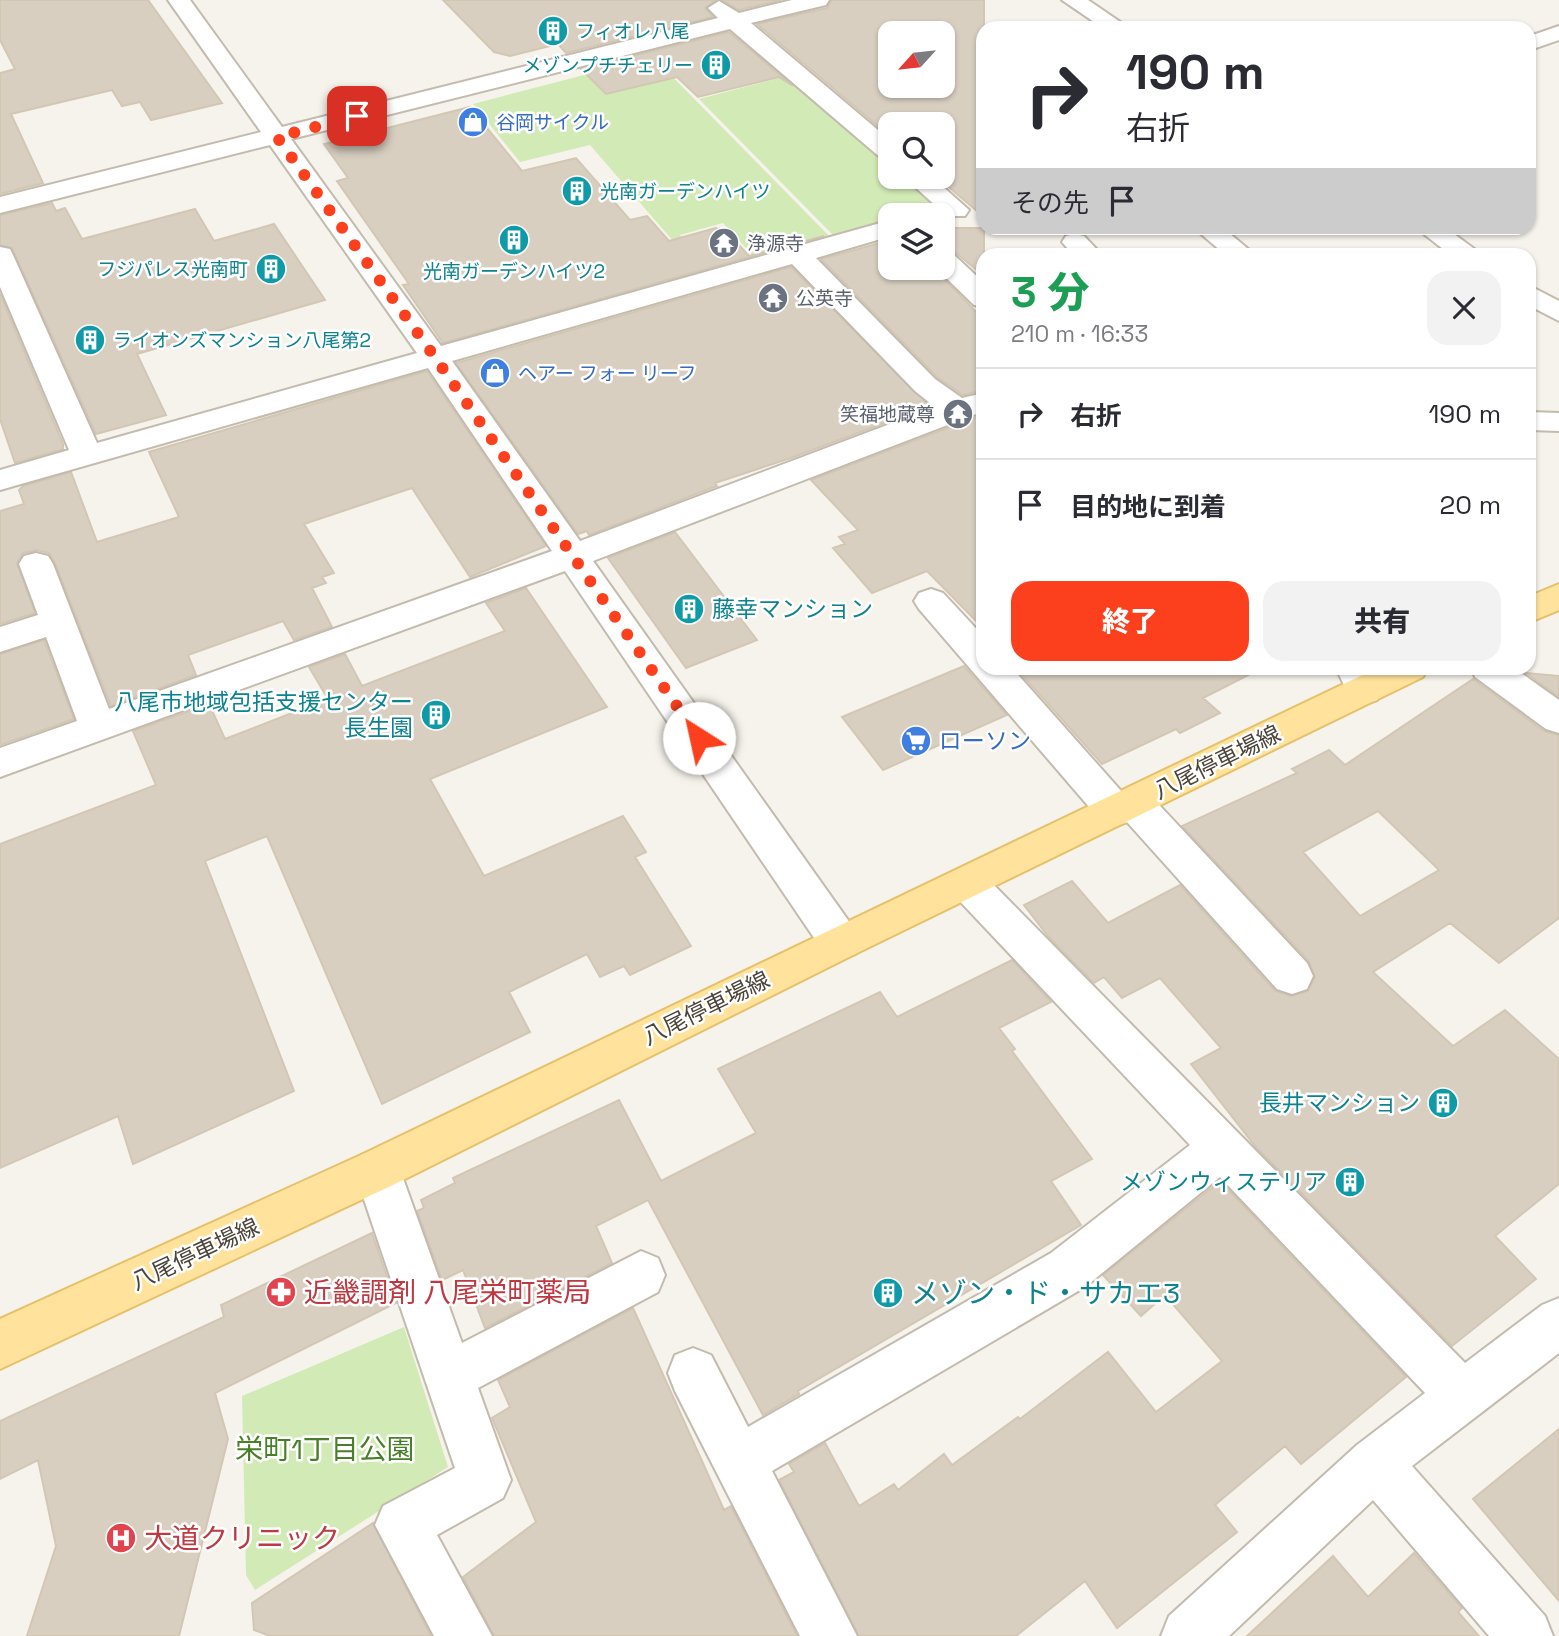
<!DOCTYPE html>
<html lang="ja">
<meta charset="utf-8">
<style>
body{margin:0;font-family:"Space Grotesk","Noto Sans JP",sans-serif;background:#f2f2f3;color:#2b2b33;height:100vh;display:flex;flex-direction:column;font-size:26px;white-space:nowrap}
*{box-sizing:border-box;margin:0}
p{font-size:23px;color:#7c7c81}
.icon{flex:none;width:38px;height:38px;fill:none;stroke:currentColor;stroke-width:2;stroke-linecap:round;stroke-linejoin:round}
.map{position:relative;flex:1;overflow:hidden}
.drawer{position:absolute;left:976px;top:248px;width:560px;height:427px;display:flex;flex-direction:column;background:#fff;border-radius:21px;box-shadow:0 2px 5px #0004}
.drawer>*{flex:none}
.hud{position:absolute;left:976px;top:21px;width:560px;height:214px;border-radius:21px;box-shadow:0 2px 5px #0004;background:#fff;color:#2b2b33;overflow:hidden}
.needle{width:46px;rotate:243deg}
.buttons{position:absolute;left:878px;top:21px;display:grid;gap:14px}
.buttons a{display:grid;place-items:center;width:77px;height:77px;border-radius:14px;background:#fff;box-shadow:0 2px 5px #0004;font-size:35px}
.pin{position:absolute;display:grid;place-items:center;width:60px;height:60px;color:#fff;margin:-30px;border-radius:14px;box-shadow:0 4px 10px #0006}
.me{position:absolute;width:77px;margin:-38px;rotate:325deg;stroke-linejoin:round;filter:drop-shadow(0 0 5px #0008)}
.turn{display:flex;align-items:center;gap:24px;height:147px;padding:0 35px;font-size:32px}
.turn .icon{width:91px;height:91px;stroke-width:2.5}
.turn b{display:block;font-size:49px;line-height:60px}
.then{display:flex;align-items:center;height:66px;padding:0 35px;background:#0003;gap:14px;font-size:26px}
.round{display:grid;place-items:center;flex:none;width:74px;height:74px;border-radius:21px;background:#f2f2f3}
.head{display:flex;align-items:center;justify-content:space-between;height:119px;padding:0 35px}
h1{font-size:42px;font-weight:800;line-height:52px;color:#1e9e55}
.cta{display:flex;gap:14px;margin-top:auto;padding:14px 35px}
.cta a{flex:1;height:80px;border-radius:21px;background:#fc3f1d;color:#fff;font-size:28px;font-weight:800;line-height:80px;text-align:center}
.cta a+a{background:#f2f2f3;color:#2b2b33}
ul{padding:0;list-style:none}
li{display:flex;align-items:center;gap:21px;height:91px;padding:0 35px;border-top:2px solid #e1e1e2}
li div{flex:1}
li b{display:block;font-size:26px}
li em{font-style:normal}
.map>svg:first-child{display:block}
.green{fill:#d2eab5}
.building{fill:#d8cfc1;stroke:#d3c7b4;stroke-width:2;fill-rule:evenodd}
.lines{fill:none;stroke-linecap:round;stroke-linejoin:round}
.minor-casing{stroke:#c2bbae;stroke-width:4}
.major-casing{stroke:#e6c16a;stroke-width:4}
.minor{fill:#fff;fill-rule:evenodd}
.major{fill:#ffe39c;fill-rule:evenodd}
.route{stroke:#fc3f1d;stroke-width:12;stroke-dasharray:0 21.6}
.labels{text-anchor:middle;stroke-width:5;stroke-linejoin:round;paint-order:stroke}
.far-culture-label{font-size:19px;fill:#0d838f;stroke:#fff;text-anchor:start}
.far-shop-label{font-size:19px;fill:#366cbe;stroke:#fff;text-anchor:start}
.far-worship-label{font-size:19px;fill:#5b616d;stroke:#fff;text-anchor:start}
.culture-label{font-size:23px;fill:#0d838f;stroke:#fff;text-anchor:end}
.shop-label{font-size:23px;fill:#366cbe;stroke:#fff;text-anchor:start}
.street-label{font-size:23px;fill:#4b4439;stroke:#fff}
.near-health-label{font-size:28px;fill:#be3a42;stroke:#fff;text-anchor:start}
.near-culture-label{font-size:28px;fill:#0d838f;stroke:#fff;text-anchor:start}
.near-park-label{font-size:28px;fill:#4a7f2a;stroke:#fff}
</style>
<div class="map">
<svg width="1559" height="1636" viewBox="0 0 1559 1636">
<rect width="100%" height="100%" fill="#f6f3ec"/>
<path class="green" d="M653,57l180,183 -76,20 -34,-37 -43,12 30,35 -10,2 -110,-127 -70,17 -47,-58z
M787,76l104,84v17h20l27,22 -1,8 -27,8h-19v6l-56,16 -136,-138z
M404,1327l44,140 -193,123 -9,-15 -4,-179z"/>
<path class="building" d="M0,0h148l74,103 -71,17 -11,-18 -18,4 -10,-16 -101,24 32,69 -43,11v-121l15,-4 -15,-29z
M443,0h273l-11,8 8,9 -147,36 -8,-9 -48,12 -16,-4z
M722,0h59l-42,10z
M832,0h152v217l-47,-40h6v-53h-52v13l-134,-113 70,-16zM891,33h52v53h-52z
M729,32l64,54 -14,-9 -81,20 -21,-20 -71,17 -25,-25z
M470,107l52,64 54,-13 54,62 17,-4 22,25 47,-13 7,8 6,-2 20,22 75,-20 -381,107 -40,-58 6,-1 -72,-103 11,-3 -24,-34z
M52,203l4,8 9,-3 17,31 113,-30 19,32 60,-17 51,76 -188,54 29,61 -70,19 -84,-186 -12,-3v-30z
M943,228h41v48l-29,-24 -12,-3z
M891,240v28h42l51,52v70l-21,5 -26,-18 -116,-118z
M791,267l139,139 -139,52 -76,25 2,3 -128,49 -2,-4 -9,3 -122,-171z
M0,294l63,150v5l-48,14 -15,-44z
M427,371l119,175 -76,31 -58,-89 -108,36 30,49 -12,4 4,6 -14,5 20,39 -38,13 -11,-19 -95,34 8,20 -85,31 -56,-143 -6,-10 -12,-3 -14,3 -6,10 18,50 -35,11v-113l24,-7 -5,-14 4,-4 48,-14 26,70 82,-25 -30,-65z
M984,414v215l-57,-58 -55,22 -39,-45 12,-4 -6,-7 19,-7 -47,-50z
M675,532l82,108 -71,28 -78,-110z
M526,588l81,119 -177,72 54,97 139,-60 23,36 -11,5 56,89 -61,29 -6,-9 -24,11 -13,-23 -78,38 21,40 -148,72 -115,-268 -62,25 89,230 -161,73 -15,-48 -118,52v-324l156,-59 -23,-54 76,-27 16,35 103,-40 -19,-32 36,-13 17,32 143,-55 -19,-28z
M44,640l30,79 -74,26v-91z
M964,666l43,49 -124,55 -41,-53z
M1016,668h246l-59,30 17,15 -40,20 -4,-4 -74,35z
M1526,673l33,3v21z
M1473,679l71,52 15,4v183l-60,45 -49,-40 -77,49 80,74 52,-36 54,49v125l-64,52 41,43 -84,67 -197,-200 -64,-82 30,-16 -61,-70 -38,20 -18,-21 -10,6 -46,-47 -24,-31 48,-24 36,42 72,-38 95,106 16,5 17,-5 7,-14 -6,-16 -127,-135 115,-53 -5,-4 37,-19 16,15zM1378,811l61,59 -79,46 -57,-64z
M1012,960l39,42 -52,26 16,21 -3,2 80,108 -41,22 30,44 -283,166 1,3 -36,21 -115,-215 -52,26 16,37 -127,65 -22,-58 -21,10 -25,-69 7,-3 -3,-8 34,-17 -2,-5 166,-78 42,81 95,-48 -38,-64 162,-77 17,25z
M1220,1181l186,196 -105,87 -16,-18 -70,59 22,27 -120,96 -32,-47 -69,55h-157l-80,-156 15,-8 -5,-8 36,-21 34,63 35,-22 4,6 46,-36 8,11 66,-48 2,2 88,-67 48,60 66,-51 -57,-66 -24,21 -38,-41z
M372,1233l24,70 -181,90 13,46 -49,197h-152l29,-90 -18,-86 -38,19v-58l224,-104 -3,-12z
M633,1308l91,202 7,-4 66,130h-303l-31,-59 73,-55 -44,-104 18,-11 -12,-27z
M1559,1429v172l-86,-102z
M373,1523l58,113h-161l-16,-6 -2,-27z
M1414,1553l48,55 -4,4 21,24h-232l86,-80 35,41z"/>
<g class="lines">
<g class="minor-casing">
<path id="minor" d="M168,0h22l92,127 436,-109 -10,-10 11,-7 20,12 53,-13h37l-3,5 -75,18 140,118v20l-9,-2 -152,-130 -439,110 150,207 450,-126v16l-75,22 119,121 27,19 22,-5v18l-391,150 262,369 6,12 -6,12 -15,5 -15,-5 -260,-383 -565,206v-29l77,-27 -31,-84 -46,15v-25l38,-12 -19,-51 5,-8 12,-3 12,3 5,8 56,145 443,-158 -124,-183 -428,122v-20l69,-20 -69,-163v-40l10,2 3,6 84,188 320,-90 -147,-208 -270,68v-16l261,-65zM792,264l123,127 20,16 -355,134 -128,-180z
M1062,0h26l41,28h-26z
M1559,26v14l-29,10v-14z
M904,177h28l37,33 -4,6h-18z
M1194,228h29l30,25 -35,3 3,-5z
M1416,228h30l38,28h-32z
M1075,234l9,2 19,20h-29l-12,-14 4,-6z
M943,252l10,2 31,29v24l-10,-2 -38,-37h7z
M1530,286l29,15v20l-29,-15z
M1530,412l29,1v18l-29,-1z
M931,589l12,4 41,44v31h28l110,124 11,-4 14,4 160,171 6,13 -6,13 -15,5 -15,-5 -150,-167 -11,4 -14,-4 -183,-213 -5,-8 5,-8z
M1336,668h35l11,23 -5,9 -13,4 -13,-4z
M1471,668h43l45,32v33l-13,-4 -71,-52z
M967,867l14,5 484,491 77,-58 17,-7v55l-147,113 133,150 8,20h-64l-116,-136 -144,136h-68l8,-20 188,-171 68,-52 -205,-216 -135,110 -313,184 85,165h-57l-125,-245 -7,-18 7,-18 18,-7 18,7 37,72 303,-174 139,-108 -237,-251 -6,-11 6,-11z
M377,1149l16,6 7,15 62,173 179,-92 17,7 7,17 -7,17 -180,96 33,92 -8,18 -66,37 55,101h-58l-59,-111 8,-19 72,-38 -101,-298 7,-15z"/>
</g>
<g class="major-casing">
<path id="major" d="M1559,584v26l-29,12v-26z
M1377,668h50l-4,9 -568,277 -462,231 -393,184v-50l361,-164z"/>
</g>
<use href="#minor" class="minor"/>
<use href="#major" class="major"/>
</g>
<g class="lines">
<path class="route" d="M357,116l-80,21 157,219 265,382"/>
</g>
<defs>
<g id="building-disc" transform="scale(1.575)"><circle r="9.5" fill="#0f9aa8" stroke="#fff"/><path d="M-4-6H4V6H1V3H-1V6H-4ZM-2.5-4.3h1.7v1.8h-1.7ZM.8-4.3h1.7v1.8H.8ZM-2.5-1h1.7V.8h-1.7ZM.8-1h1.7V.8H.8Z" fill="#fff"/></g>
<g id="shop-disc" transform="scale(1.575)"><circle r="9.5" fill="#3f7fe0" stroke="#fff"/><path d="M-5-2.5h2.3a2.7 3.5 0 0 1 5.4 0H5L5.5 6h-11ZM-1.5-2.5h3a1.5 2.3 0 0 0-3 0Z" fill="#fff"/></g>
<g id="temple-disc" transform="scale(1.575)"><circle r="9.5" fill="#6b7280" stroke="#fff"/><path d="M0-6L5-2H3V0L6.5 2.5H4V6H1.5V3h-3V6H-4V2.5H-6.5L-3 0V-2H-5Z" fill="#fff"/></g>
<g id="supermarket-disc" transform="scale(1.575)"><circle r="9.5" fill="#3f7fe0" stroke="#fff"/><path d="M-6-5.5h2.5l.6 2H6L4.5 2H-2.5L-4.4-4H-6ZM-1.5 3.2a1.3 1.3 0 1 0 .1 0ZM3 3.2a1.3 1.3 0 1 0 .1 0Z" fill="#fff"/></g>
<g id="pharmacy-disc" transform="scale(1.575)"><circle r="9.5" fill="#e0444e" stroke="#fff"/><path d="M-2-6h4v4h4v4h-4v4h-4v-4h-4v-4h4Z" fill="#fff"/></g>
<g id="hospital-disc" transform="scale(1.575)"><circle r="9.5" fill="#e0444e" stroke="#fff"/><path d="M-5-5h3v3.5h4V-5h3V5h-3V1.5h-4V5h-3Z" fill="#fff"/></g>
</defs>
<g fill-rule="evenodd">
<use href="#building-disc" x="553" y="31"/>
<use href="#building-disc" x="716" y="65"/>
<use href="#shop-disc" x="473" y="122"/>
<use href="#building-disc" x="577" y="191"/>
<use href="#building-disc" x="514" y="240"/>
<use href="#temple-disc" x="724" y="243"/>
<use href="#building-disc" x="271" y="269"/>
<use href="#temple-disc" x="773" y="298"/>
<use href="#building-disc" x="90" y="340"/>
<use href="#shop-disc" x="495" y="373"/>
<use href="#temple-disc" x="958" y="414"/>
<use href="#building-disc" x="689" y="609"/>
<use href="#building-disc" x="436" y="715"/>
<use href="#supermarket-disc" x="916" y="741"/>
<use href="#building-disc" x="1443" y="1103"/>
<use href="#building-disc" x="1350" y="1182"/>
<use href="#pharmacy-disc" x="281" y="1292"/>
<use href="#building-disc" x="888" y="1293"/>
<use href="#hospital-disc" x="121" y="1538"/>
</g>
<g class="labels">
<g class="far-culture-label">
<text x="576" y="38">フィオレ八尾</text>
<text x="693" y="72" text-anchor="end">メゾンプチチェリー</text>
<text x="600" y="198">光南ガーデンハイツ</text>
<text x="248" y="276" text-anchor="end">フジパレス光南町</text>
<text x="514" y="278" text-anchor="middle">光南ガーデンハイツ2</text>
<text x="113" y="347">ライオンズマンション八尾第2</text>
</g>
<g class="far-shop-label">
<text x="496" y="129">谷岡サイクル</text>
<text x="518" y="380">ヘアー フォー リーフ</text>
</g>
<g class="far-worship-label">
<text x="747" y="250">浄源寺</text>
<text x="796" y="305">公英寺</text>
<text x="935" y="421" text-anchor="end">笑福地蔵尊</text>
</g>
<g class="culture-label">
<text x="712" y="617" text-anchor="start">藤幸マンション</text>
<text x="413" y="710">八尾市地域包括支援センター<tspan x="413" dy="26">長生園</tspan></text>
<text x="1420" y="1111">長井マンション</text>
<text x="1327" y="1190">メゾンウィステリア</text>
</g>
<g class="shop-label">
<text x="939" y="749">ローソン</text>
</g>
<g class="street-label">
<text transform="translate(1217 762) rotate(-26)" y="8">八尾停車場線</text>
<text transform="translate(706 1008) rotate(-26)" y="8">八尾停車場線</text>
<text transform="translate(195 1254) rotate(-25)" y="8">八尾停車場線</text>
</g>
<g class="near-health-label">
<text x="304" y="1302">近畿調剤 八尾栄町薬局</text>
<text x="144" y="1548">大道クリニック</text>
</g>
<g class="near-culture-label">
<text x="911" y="1303">メゾン・ド・サカエ3</text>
</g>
<g class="near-park-label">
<text x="325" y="1459">栄町1丁目公園</text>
</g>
</g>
</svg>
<div class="buttons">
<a><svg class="needle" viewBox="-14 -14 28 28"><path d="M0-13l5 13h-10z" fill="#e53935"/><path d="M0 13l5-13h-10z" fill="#7c7c81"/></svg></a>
<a><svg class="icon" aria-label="search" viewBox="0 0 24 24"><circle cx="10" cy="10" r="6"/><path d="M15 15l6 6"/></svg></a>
<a><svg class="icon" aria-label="layers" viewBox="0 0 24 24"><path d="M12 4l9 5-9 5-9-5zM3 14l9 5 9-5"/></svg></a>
</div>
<div class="pin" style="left:357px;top:116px;background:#d93025"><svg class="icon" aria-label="arrive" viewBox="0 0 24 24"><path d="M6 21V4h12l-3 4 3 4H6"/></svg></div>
<svg class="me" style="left:699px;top:738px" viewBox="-20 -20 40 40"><circle r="19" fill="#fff"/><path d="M0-13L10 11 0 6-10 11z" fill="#fc3f1d"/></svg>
<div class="hud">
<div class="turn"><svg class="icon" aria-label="right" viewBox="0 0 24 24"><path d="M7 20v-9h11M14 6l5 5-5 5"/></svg><div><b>190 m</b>右折</div></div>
<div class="then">その先<svg class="icon" aria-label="arrive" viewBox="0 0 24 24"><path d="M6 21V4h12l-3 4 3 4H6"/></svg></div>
</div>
<section class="drawer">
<div class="head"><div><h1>3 分</h1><p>210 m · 16:33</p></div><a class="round"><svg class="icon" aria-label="close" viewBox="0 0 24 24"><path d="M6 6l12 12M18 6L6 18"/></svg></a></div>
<ul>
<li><svg class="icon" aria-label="right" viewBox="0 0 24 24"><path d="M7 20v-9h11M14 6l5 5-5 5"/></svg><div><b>右折</b></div><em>190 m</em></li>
<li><svg class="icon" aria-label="arrive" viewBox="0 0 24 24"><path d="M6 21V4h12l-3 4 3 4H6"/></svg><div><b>目的地に到着</b></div><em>20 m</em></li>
</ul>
<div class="cta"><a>終了</a><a>共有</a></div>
</section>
</div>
